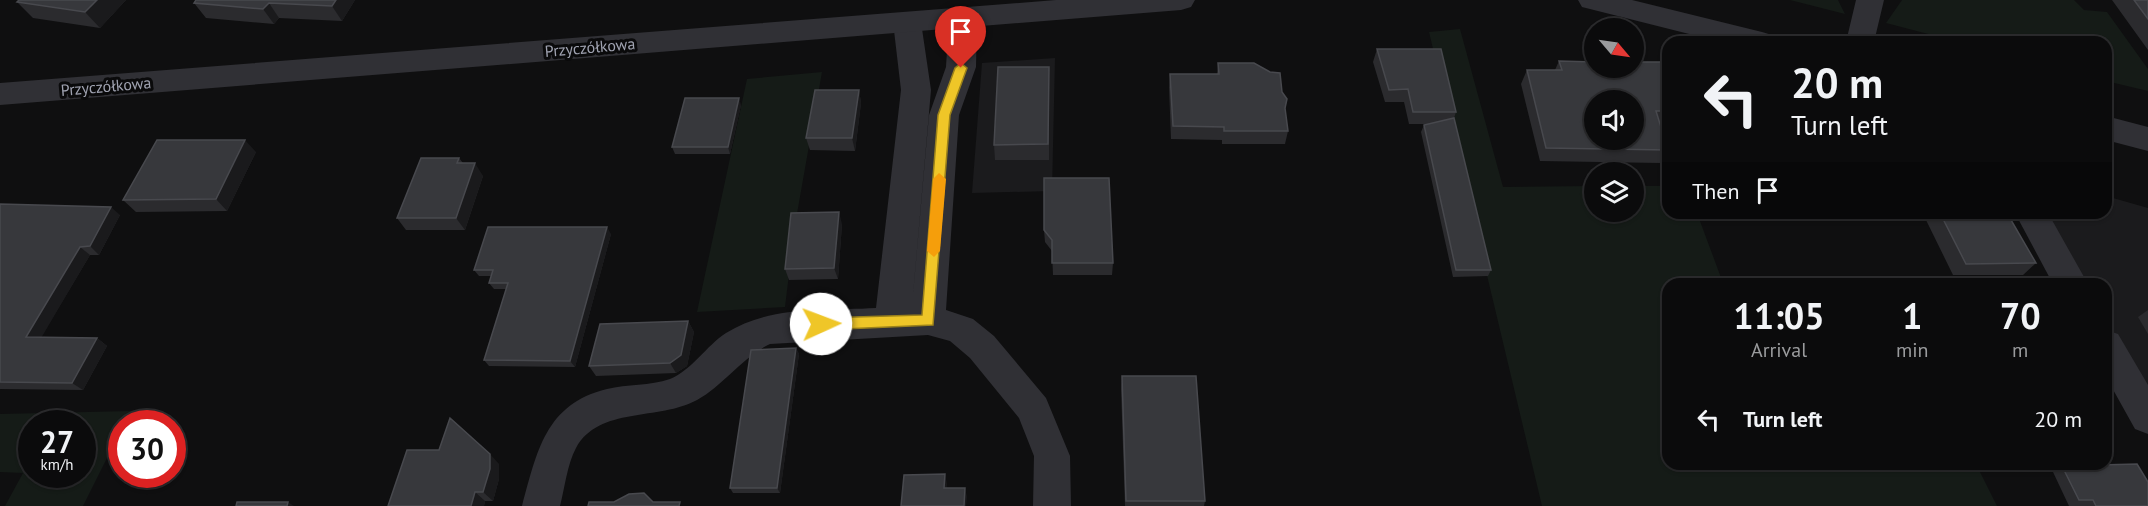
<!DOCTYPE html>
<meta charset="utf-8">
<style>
body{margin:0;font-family:"PT Sans",sans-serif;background:#141415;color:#f1f3f6;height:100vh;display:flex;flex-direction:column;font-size:22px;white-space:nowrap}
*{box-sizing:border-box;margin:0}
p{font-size:20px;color:#9a9b9d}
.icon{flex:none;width:33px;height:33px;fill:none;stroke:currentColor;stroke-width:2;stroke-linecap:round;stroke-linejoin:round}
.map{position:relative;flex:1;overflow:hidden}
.panel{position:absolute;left:1662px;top:278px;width:450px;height:192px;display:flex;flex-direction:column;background:#0b0b0c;border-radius:18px;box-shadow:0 2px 4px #0004,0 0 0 2px #2b2b2d}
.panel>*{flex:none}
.hud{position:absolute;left:1662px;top:36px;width:450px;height:183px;border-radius:18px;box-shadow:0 2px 4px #0004,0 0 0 2px #2b2b2d;background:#0b0b0c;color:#f1f3f6;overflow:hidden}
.needle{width:39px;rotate:119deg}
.buttons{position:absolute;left:1584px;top:18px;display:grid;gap:12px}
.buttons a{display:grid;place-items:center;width:60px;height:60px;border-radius:50%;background:#0b0b0c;box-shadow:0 2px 4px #0004,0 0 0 2px #2b2b2d;font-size:30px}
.speed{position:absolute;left:18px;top:410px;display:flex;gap:12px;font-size:30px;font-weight:700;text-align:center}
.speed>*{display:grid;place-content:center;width:78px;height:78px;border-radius:50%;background:#0b0b0c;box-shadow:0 2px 4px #0004,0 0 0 2px #2b2b2d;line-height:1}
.speed small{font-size:15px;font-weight:400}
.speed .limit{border:9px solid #d22;background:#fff;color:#111}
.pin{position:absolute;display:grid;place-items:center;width:51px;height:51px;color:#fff;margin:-62px -26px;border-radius:50% 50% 50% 0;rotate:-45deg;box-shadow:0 0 6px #0007}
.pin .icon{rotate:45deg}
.me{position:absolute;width:66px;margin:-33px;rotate:88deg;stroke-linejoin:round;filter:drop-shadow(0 0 4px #0008)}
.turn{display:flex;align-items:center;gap:21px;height:126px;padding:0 30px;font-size:27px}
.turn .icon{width:78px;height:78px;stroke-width:2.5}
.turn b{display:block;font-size:42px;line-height:51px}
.then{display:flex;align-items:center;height:57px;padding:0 30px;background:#0003;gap:12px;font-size:22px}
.eta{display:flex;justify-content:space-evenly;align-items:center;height:102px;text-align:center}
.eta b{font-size:36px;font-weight:800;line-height:42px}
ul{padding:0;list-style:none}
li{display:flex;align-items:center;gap:18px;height:78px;padding:0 30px}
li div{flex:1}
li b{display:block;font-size:22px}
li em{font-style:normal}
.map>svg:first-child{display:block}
.built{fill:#1b1b1d}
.green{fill:#151b17;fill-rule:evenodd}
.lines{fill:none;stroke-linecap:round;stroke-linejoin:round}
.minor{fill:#303035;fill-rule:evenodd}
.tertiary{fill:#303035;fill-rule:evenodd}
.wall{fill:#2b2b2e}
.shaded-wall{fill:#1a1a1c}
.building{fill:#37383c;stroke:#48494e;stroke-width:1.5;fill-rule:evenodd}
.route{fill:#efc628;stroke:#9b811a;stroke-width:1.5}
.slow{fill:#f59e0b}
.labels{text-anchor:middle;stroke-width:6;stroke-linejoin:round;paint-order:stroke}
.street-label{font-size:16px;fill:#a0a3b1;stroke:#0a0a0b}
</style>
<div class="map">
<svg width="2148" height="506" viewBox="0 0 2148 506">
<rect width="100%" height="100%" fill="#0f0f10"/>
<path class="built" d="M1055,58l-3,133 -80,2 10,-130z
M2106,196l42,12v183l-42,-71v-36l-22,-1 -41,-70h63z"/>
<path class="green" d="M1790,0h48l7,14z
M1902,0h172l10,10 23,2 41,57v22l-42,-10v-39h-147l-73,-19z
M1460,29l43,158 91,-1v26h40v-26h34v27h29l26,70 -55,1v180h308l21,42h-455l-113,-474z
M822,72l-27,153 -10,82 -88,5 50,-233z
M131,411l-6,12h-3l-1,7 -38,76h-78l18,-33 -23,-1v-58zM32,423h50v51h-50z"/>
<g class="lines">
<path class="minor" d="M1856,0h28l-10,42h-28z
M963,7l10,3 4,7 -1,50 -17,48 -13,195 27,9 21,17 52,62 24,58 1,50h-38l1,-50 -15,-38 -49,-60 -20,-17 -22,-6 -158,9c-29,14 -46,41 -73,56 -38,21 -98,6 -121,48 -9,17 -11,39 -16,58h-38c15,-54 23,-102 85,-117 20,-5 43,-3 63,-10 22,-9 36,-33 56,-46 44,-28 100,-22 150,-25l25,-218 -8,-68 4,-7 10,-3 10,3 4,7 10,68 -19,216 17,-191 17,-48 3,-50 4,-7z
M2015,213h33l40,71h-35z
M2106,330l12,4 30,51v49l-13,-5 -29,-52z"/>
<path class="tertiary" d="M1056,0h139l-4,7 -10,3 -1181,95v-22z
M1578,0h54l130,32 10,3 4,7h-55l-139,-35z
M2106,116l42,11v24l-42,-11z"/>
</g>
<path class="wall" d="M19,0h107l-26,28 -67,-10 -16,-16z
M196,0h159l-13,21 -63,-3 -5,6 -68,-6 -12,-15z
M2112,0h36v50z
M1377,49l79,63 -2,6 37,152 -3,6 -35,1 -32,-145 3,-7 1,-1h-16l-5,-22h-19l-12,-40z
M1559,61l109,1v62h-8l8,24v3l-7,12 -121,-2 -19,-77 6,-14h28z
M1218,63l64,29 5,7 -2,11 3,21 -3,13h-63v-4l-51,-1 -2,-52 1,-13h47z
M1049,67v93h-54l-1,-15z
M859,90l2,13 -6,48 -45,-1 -4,-12z
M741,105l-11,49h-55l-3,-7z
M256,152l-29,59 -91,1 -13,-12z
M459,158l4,5 20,13 -18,54h-59l-9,-12z
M0,204l120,11 -21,40h-9l-49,82 56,1 10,8 -24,44 -83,-1z
M1933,213h74l29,50 -13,12h-70l-27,-55z
M842,224l-4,55 -49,1 -4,-11z
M1044,230l69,33 -1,12h-59l-1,-24 -7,-9z
M611,234l-36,133 -86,-1 -5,-6 22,-71h-12l-5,-6 2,-7h-12l-5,-6z
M2148,310v24l-10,-17z
M688,321l6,11 -7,34 -11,7 -80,3 -7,-10z
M796,348l3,6 -19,139h-47l-3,-5z
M1122,376l83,125 -1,5h-79l-4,-117z
M439,450l60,14v15l-6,22h-8l-1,5z
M2062,466l86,40h-79l-16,-34z"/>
<path class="shaded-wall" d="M97,0h29l-26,28 -15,-16z
M336,0h19l-13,21 -10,-15z
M269,3l10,15 -5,6 -11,-15z
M859,90l2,13 -6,48 -3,-13z
M739,98l2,7 -11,49 -2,-7z
M245,140l11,12 -29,59 -11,-12z
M475,163l8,13 -18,54 -9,-12z
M111,207l9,8 -21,40 -9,-9z
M839,212l3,12 -4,55 -4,-11z
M607,227l4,7 -36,133 -5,-6z
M80,247l10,8 -53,90 -11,-8z
M688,321l6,11 -7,34 -11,7 -6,-10z
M97,338l10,8 -24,44 -11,-7z
M796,348l3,6 -19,139 -3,-5z
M490,454l9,10v15l-6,22 -10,-9z
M945,474l2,10 -1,13 -2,-9z
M965,488l2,9 -1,9h-2z
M475,492l10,9 -1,5h-13z
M288,502l6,4h-7z"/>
<path class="building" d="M19,0h78l-12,12 -68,-10z
M196,0h140l-4,6 -63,-3 -6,6 -69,-6z
M2134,0h14v19z
M1377,49h64l15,63h-43l-5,-23 -19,1z
M1559,61l35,1v6h40v-6h34v49h-12l12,39 -122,-2 -19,-78h35zM1594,100h40v40h-40z
M1218,63h36l16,9 10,1 2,19 5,7 -2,9 3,23h-64v-4l-51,-1 -3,-52h49z
M998,67h51l-1,77 -54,1z
M815,90h44l-7,48h-46z
M685,98h54l-11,49h-56z
M1454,118l37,152h-35l-32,-145z
M157,140h88l-29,59 -93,1z
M421,158h38l-2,5h18l-19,55h-59z
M1044,178h65l4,85h-61v-23l-8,-10z
M0,204l111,3 -21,39 -10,1 -54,90 71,1 -25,45 -72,-1z
M839,212l-5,56 -49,1 6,-56z
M1940,213h67l29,50 -70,1z
M488,227h119l-37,134 -86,-1 24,-77h-19l4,-13h-19z
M688,321l-7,34 -11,8 -81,3 11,-42z
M796,348l-19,140h-47l21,-138z
M1122,376h74l9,125h-79z
M450,418l40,36v15l-7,23h-8l-4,14h-83l19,-56h32z
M2137,464l11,18v24h-52l-3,-6h-14l-17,-34z
M945,474l-1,14h21l-1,18h-63l3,-31z
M644,493l9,9h27l-1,4h-91l1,-4h25l15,-8z
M237,502h51l-1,4h-51z"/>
<path class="route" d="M961,63l6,5 -17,47 -17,210 -112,5 -5,-1 -2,-5 2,-4 5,-2 101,-3 16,-200 17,-47z"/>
<path class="slow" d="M939,173l7,6 -6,72 -6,6 -7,-6 6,-72z"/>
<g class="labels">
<g class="street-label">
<text transform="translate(590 47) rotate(-5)" y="6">Przyczółkowa</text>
<text transform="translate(106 86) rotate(-5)" y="6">Przyczółkowa</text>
</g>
</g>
</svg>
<div class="buttons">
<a><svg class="needle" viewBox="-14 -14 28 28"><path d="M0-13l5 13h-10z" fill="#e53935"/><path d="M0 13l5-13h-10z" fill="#9a9b9d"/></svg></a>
<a><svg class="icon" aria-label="sound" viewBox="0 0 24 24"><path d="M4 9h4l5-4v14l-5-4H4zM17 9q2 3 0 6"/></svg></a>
<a><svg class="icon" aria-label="layers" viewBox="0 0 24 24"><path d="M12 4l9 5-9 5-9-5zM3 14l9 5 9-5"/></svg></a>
</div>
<div class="speed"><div>27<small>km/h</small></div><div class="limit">30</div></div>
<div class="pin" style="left:961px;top:68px;background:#d93025"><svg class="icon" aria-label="arrive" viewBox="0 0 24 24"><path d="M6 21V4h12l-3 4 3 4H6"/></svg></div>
<svg class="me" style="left:821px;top:324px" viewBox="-20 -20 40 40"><circle r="19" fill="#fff"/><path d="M0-13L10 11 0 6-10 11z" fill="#efc628"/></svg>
<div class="hud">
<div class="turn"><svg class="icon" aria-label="left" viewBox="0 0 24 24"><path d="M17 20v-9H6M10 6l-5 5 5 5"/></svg><div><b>20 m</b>Turn left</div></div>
<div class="then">Then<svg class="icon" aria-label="arrive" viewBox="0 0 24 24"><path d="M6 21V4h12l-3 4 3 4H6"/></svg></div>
</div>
<section class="panel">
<div class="eta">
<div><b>11:05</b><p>Arrival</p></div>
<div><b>1</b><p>min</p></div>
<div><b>70</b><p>m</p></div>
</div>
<ul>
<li><svg class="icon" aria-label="left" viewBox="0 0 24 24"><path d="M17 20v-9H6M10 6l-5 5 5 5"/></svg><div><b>Turn left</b></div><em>20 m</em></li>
</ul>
</section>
</div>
